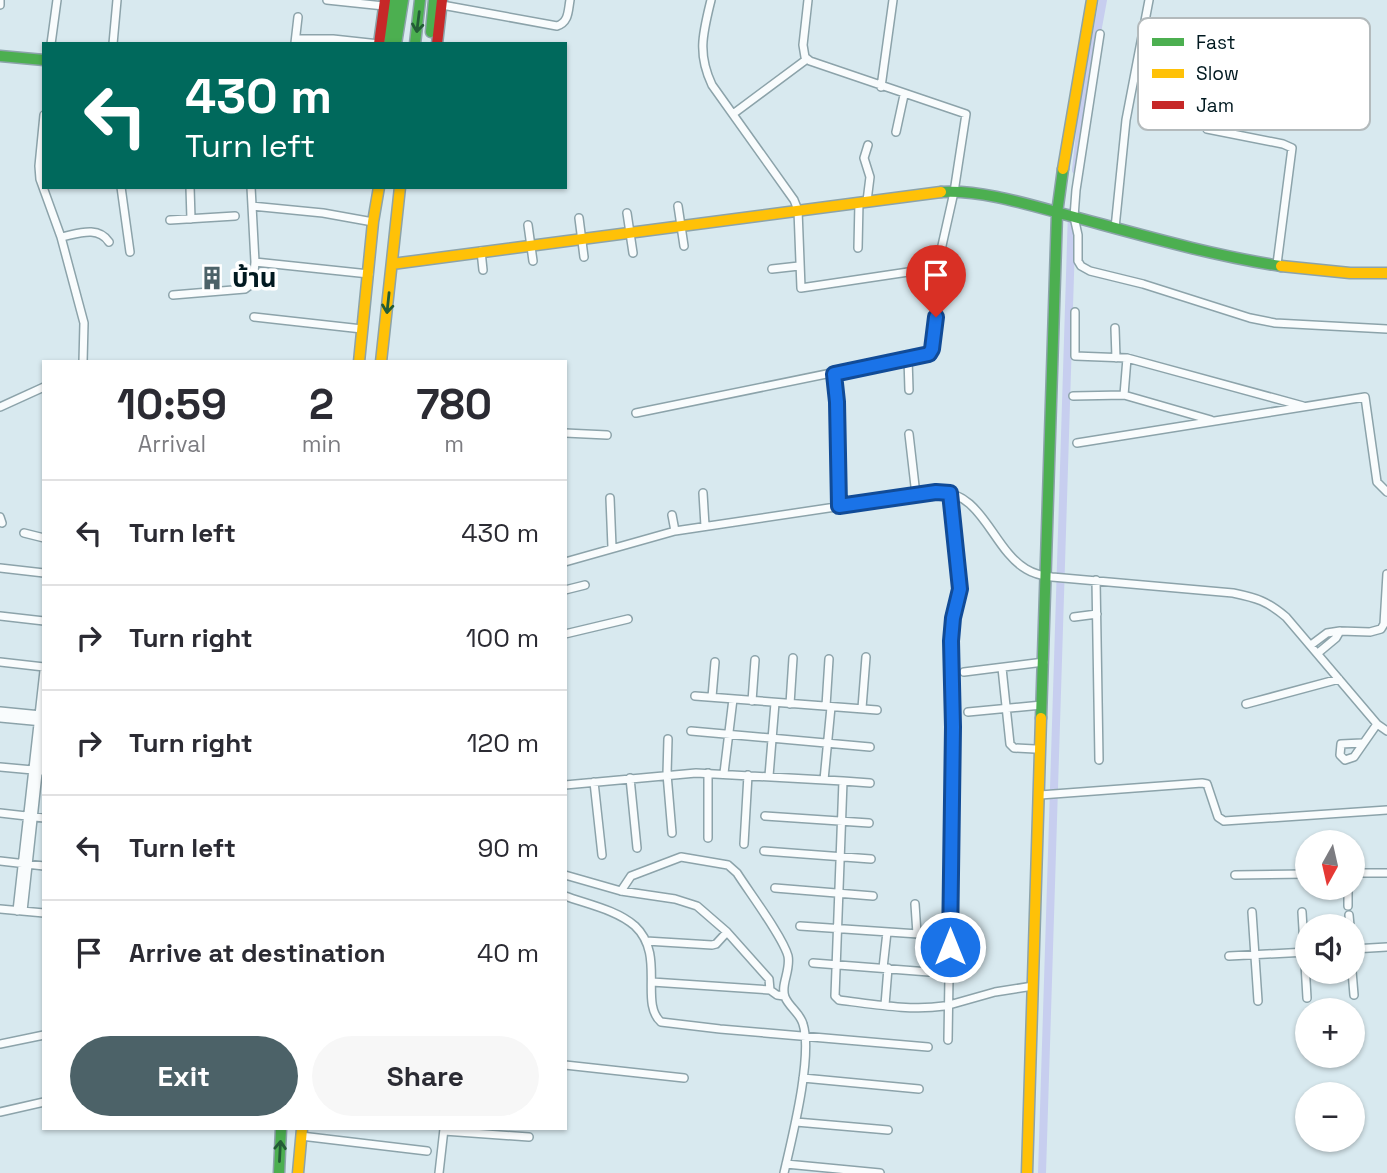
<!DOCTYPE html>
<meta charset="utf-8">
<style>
body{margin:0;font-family:"Space Grotesk","Noto Sans Thai",sans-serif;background:#f7f7f7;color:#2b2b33;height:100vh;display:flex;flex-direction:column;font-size:26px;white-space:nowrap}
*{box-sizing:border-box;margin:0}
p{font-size:23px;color:#7c7c81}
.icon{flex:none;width:38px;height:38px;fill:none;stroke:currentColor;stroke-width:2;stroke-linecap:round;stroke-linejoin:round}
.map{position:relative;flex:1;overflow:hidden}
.sheet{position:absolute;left:42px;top:360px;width:525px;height:770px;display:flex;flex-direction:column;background:#fff;border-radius:0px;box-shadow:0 2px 5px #0004}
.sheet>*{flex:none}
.guide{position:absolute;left:42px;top:42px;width:525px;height:147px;border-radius:0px;box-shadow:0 2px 5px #0004;background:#00695c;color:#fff;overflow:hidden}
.needle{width:46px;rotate:188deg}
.buttons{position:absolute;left:1295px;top:830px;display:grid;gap:14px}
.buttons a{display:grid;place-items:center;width:70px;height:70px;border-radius:50%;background:#fff;box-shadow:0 2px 5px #0004;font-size:35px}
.pin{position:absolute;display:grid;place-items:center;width:60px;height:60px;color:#fff;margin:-72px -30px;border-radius:50% 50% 50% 0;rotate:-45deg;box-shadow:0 0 7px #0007}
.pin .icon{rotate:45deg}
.me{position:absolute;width:77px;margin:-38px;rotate:0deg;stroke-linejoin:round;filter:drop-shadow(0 0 5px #0008)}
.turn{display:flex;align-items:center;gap:24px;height:147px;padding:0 28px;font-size:32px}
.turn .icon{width:91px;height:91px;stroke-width:2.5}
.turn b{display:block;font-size:49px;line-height:60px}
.eta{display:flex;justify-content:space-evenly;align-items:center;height:119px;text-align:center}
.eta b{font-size:42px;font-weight:700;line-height:49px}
.cta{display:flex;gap:14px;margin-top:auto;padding:14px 28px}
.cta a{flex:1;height:80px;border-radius:42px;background:#4c6268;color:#fff;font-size:28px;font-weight:700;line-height:80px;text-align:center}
.cta a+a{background:#f7f7f7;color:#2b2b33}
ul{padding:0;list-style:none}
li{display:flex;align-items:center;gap:21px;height:105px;padding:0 28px;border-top:2px solid #e1e1e2}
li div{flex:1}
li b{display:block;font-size:26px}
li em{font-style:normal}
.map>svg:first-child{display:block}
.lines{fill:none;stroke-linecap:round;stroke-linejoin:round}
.canal{stroke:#c7ceef;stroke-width:8}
.street-casing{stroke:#8ca3aa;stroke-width:10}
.fast-casing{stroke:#8ca3aa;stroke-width:13}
.slow-casing{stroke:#8ca3aa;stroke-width:13}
.jam-casing{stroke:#8ca3aa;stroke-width:13}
.street{stroke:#f9fcfd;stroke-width:7}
.fast{stroke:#4caf50;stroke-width:10}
.slow{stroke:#ffc107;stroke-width:10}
.jam{stroke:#c62828;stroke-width:10}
.oneway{stroke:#235c36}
.route-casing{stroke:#114b97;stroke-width:18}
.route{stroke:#1a73e8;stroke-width:12}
.labels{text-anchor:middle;stroke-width:7;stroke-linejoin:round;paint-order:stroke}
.poi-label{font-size:26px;font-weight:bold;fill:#011920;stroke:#fff;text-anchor:start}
.key{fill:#fff;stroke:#b3babc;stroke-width:2}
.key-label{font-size:19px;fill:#011920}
</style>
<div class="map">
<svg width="1387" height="1173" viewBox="0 0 1387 1173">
<rect width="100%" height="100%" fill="#d8e9ef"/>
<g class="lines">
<path class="canal" d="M1076,170l6,-56 21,-114
M1042,1173l30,-962"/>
<g class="street-casing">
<path id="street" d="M327,0l57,6
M711,0c-8,33 -14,53 1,85l82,115 4,10 3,78 134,-20 4,-9 15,-67 12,-78 -156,-53 -5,-4 -2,-12 5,-45
M0,5v-5
M442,5l115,21c12,-4 11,-15 13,-26
M1145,22l29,6
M1100,34l-24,156 -2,27 4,18v26l3,5 9,5 53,13 107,34 25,5 112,6
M296,39h37l46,5
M295,43l3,-26
M51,44l6,-44
M113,44l4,-44
M881,87l12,-87
M733,114l74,-55
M44,115l-5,51 1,13 21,58 23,86 -1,39
M1207,129l76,15 9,4 -15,116
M896,132l8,-37
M121,187l9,65
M190,187l1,32
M251,187l4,75
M867,201l3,-24 -6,-19 4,-13
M252,206l71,7 50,9
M678,206l6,40
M627,213l6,40
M579,218l5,39
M170,220l65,-4
M528,225l5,36
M1115,228l11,-108 23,-120
M61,237c16,-3 37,-12 48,5
M858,248l1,-46
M481,251l2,19
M772,269l27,-3
M173,295l72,-6 8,-6 2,-21 114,12
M1075,312v44l52,2 176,48
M254,317l108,12
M1115,328l1,30
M908,358l1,32
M834,374l3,28 2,104
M1124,395l3,-37
M1073,396l51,-1 87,25
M0,407l44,-20
M636,413l293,-60 3,-4 4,-32
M565,433l42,2
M909,434l7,61
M1077,443l288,-46 12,85 10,10
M703,493l2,33
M610,498l2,49
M672,515l3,16
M0,517l2,6
M24,533l20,5
M565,562l110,-31 261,-39c46,-3 56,57 90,77 8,5 17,7 26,8l181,16c24,5 34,8 53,24l91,107 10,7
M0,568l44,5
M1096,580l3,180
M565,590l20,-5
M0,616l44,5
M1074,617l23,-3
M1340,631l30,1 11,-3 3,-5 3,-50
M565,634l63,-15
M1311,645l16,-12 13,-2 -4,7 -18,15
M0,662l44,5
M1002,668l8,76 4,4 21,1
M964,672l80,-10
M695,696l182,14
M712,697l3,-35
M752,701l3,-41
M790,704l3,-46
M1246,704l93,-25
M826,706l3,-47
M862,708l4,-51
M0,711l41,4
M968,712l74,-7
M0,718l43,4
M691,731l179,16
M668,739l-1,35 5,59
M1362,743l-21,1 -1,11 5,5 9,-3 23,-33
M0,767l44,4
M724,773l9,-74
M769,776l6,-73
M630,778l7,70
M824,780l7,-73
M594,782l8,73
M870,783l-27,-2 -8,215 4,4c34,4 71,11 105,6
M565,785l131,-12 147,8
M1040,795l162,-12 5,1 11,33 6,4 163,-11
M0,813l44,5
M765,816l104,7
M708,838v-65
M744,844l4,-69
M764,851l107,8
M0,861l44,5
M1353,873h34
M565,875l56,16 54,8 22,7 30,26 42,47 1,11 7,5 7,1
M1235,875l72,-1
M775,888l98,8
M621,891l10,-15 50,-19 47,8 9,8c12,19 46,64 51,83 3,15 -8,29 -3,41 4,10 15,16 18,27 10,32 -11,114 -19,149
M565,896c22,8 52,14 70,30 31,29 4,77 26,96l59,7 208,18
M915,904l2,30
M1348,906v-19
M0,909l44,4
M17,911l27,-240
M23,911l21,-193
M1252,912l6,89
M1302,912l5,86
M1349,915l1,11
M800,926l133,9
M646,941l66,4 4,-1 11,-12
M1353,949l34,-2
M1229,956l78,-4
M813,963l116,9
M883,968l4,-36
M1352,971l2,24
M652,982l118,8
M885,1005l3,-37
M949,1005l46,-13 38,-6
M948,1040l5,-313 -2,-86 9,-52 -10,-96
M0,1044l44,-9
M565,1065l119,13
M803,1078l116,11
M0,1112l44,-10
M796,1122l92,8
M444,1131l85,6
M301,1136l126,15
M786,1164l94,9
M439,1173l5,-44"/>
</g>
<g class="fast-casing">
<path id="fast" d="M431,32l3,-32
M389,44l4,-44
M396,44l7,-44
M415,44l5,-44
M0,56l44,4
M941,192c39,-3 89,13 126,23 71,19 142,40 214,51
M1041,718l16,-505 6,-44
M279,1173l2,-44"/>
</g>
<g class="slow-casing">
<path id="slow" d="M1063,169l29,-169
M392,264l549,-72
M1281,266l69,7h37
M359,362l14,-140 6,-35
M381,362l19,-175
M298,1173l4,-44
M1027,1173l14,-455"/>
</g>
<g class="jam-casing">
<path id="jam" d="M379,44l6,-44
M437,44l5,-44"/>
</g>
<use href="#street" class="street"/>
<use href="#fast" class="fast"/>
<use href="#slow" class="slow"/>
<use href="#jam" class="jam"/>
</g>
<defs><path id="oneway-shaft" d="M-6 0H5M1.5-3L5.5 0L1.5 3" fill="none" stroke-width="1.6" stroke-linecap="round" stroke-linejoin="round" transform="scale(1.75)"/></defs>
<g class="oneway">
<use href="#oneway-shaft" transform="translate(418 22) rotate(97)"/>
<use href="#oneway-shaft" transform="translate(388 303) rotate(96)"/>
<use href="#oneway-shaft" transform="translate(280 1151) rotate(-87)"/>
</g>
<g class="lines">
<g class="route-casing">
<path id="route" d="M936,317l-4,32 -3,5 -95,20 3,28 2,104 97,-14 14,1 10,96 -7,29 -2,23 2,86 -3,220"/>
</g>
<use href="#route" class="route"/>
</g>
<defs>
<g id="building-bare" transform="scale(1.89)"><path d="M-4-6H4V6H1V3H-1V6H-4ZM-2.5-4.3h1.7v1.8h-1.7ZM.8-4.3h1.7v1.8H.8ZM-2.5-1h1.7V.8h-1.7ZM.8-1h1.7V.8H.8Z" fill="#4c6268" stroke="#fff" stroke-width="2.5" paint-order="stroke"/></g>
</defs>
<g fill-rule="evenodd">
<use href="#building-bare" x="212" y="278"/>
</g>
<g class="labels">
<g class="poi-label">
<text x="232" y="287">บ้าน</text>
</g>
</g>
<rect x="1138" y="18" width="232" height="112" rx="10" class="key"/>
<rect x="1152" y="38" width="32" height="8" fill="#4caf50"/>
<rect x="1152" y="69" width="32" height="9" fill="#ffc107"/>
<rect x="1152" y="101" width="32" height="8" fill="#c62828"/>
<g class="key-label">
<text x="1196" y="49">Fast</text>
<text x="1196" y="80">Slow</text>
<text x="1196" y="112">Jam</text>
</g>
</svg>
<div class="buttons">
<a><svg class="needle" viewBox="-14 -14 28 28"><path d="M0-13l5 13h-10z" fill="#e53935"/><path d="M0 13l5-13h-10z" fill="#7c7c81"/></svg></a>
<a><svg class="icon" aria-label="sound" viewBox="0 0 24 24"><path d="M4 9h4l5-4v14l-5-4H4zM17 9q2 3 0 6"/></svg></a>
<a>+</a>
<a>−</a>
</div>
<div class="pin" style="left:936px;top:317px;background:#d93025"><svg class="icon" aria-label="arrive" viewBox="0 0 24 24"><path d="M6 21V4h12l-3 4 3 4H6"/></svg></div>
<svg class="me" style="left:950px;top:947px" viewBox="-20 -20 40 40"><circle r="17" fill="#1a73e8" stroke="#fff" stroke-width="3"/><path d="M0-11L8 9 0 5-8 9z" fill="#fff"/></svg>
<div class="guide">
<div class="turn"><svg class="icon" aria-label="left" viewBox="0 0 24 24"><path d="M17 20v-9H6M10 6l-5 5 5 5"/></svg><div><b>430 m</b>Turn left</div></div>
</div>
<section class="sheet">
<div class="eta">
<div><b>10:59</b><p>Arrival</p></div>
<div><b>2</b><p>min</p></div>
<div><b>780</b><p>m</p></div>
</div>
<ul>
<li><svg class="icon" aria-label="left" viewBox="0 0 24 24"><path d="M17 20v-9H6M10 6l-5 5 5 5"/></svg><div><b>Turn left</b></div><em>430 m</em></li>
<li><svg class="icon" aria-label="right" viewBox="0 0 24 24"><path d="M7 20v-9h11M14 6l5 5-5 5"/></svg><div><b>Turn right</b></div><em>100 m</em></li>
<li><svg class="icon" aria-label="right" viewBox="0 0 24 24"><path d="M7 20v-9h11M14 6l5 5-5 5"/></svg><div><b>Turn right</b></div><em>120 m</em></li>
<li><svg class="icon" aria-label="left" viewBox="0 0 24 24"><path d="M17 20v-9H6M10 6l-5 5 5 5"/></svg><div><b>Turn left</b></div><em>90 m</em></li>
<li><svg class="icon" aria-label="arrive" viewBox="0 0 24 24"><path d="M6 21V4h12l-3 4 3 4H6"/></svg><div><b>Arrive at destination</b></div><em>40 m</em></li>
</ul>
<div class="cta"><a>Exit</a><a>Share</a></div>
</section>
</div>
